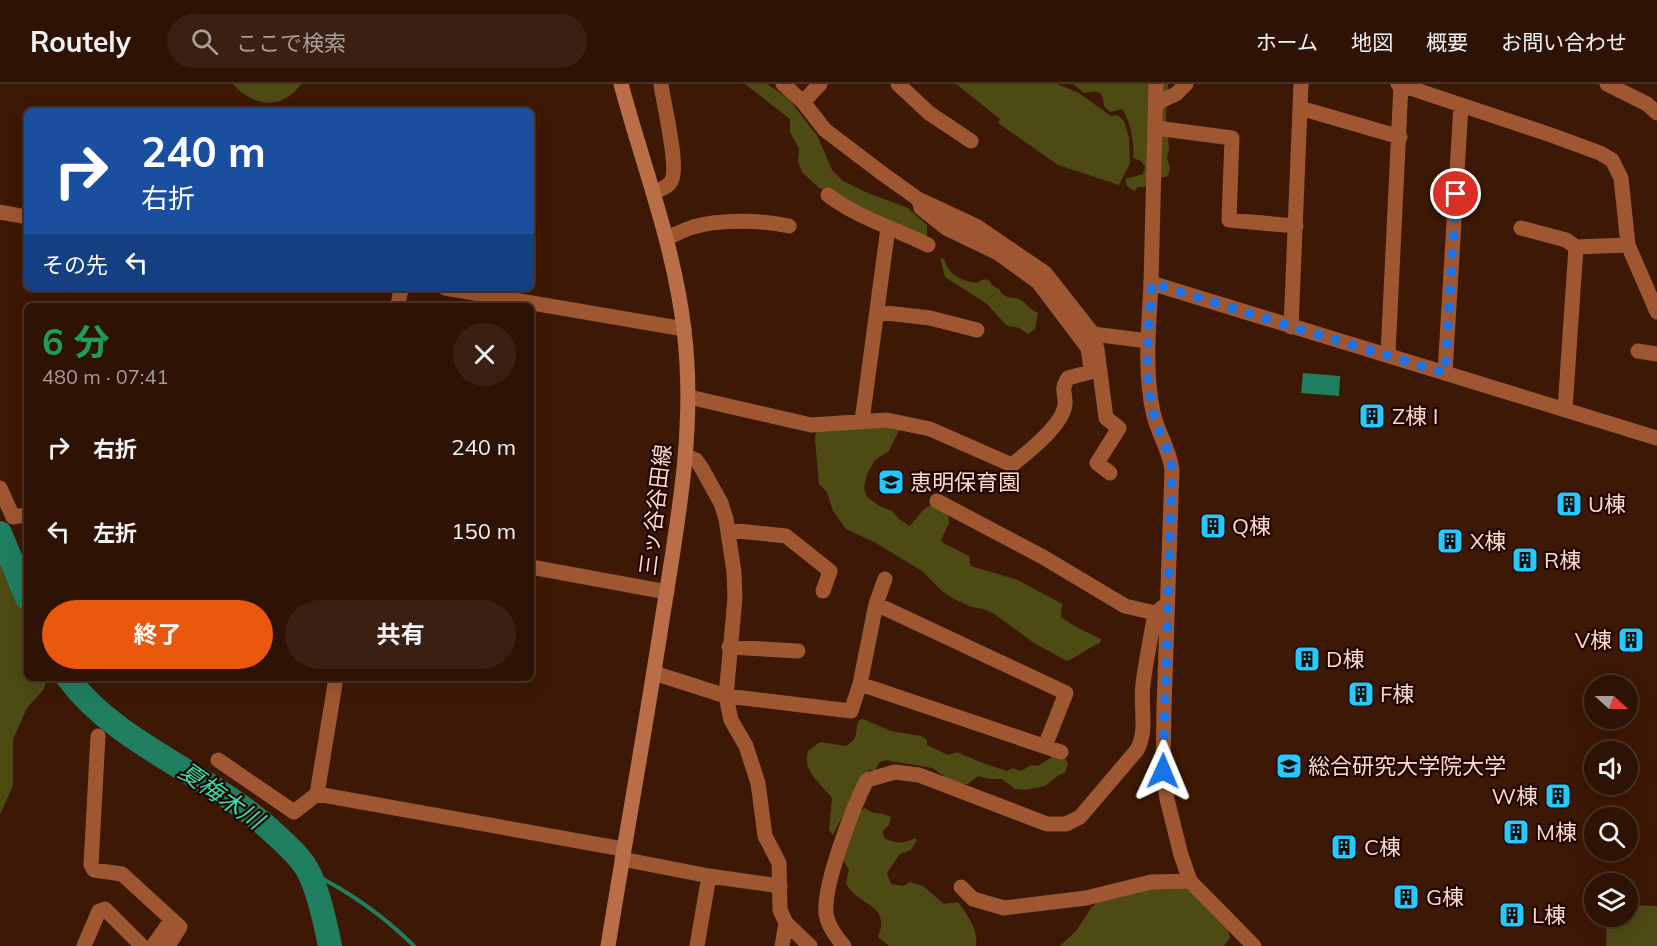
<!DOCTYPE html>
<html lang="ja">
<meta charset="utf-8">
<style>
body{margin:0;font-family:Mulish,"Noto Sans JP",sans-serif;background:#3a2012;color:#f1f3f6;height:100vh;display:flex;flex-direction:column;font-size:22px;white-space:nowrap}
*{box-sizing:border-box;margin:0}
p{font-size:20px;color:#a79e9a}
.icon{flex:none;width:33px;height:33px;fill:none;stroke:currentColor;stroke-width:2;stroke-linecap:round;stroke-linejoin:round}
.map{position:relative;flex:1;overflow:hidden}
.side{position:absolute;left:24px;top:219px;width:510px;height:378px;display:flex;flex-direction:column;background:#2e1203;border-radius:9px;box-shadow:0 6px 24px #0002,0 0 0 2px #493225}
.side>*{flex:none}
.top-card{position:absolute;left:24px;top:24px;width:510px;height:183px;border-radius:9px;box-shadow:0 6px 24px #0002,0 0 0 2px #493225;background:#1a4fa0;color:#fff;overflow:hidden}
.needle{width:39px;rotate:111deg}
.tools{position:absolute;left:1584px;top:591px;display:grid;gap:12px}
.tools a{display:grid;place-items:center;width:54px;height:54px;border-radius:50%;background:#2e1203;box-shadow:0 6px 24px #0002,0 0 0 2px #493225;font-size:30px}
.pin{position:absolute;display:grid;place-items:center;width:51px;height:51px;color:#fff;margin:-26px;border:3px solid #fff;border-radius:50%;box-shadow:0 2px 6px #0007}
.me{position:absolute;width:66px;margin:-33px;rotate:1deg;stroke-linejoin:round;filter:drop-shadow(0 0 4px #0008)}
.turn{display:flex;align-items:center;gap:21px;height:126px;padding:0 18px;font-size:27px}
.turn .icon{width:78px;height:78px;stroke-width:2.5}
.turn b{display:block;font-size:42px;line-height:51px}
.then{display:flex;align-items:center;height:57px;padding:0 18px;background:#0003;gap:12px;font-size:22px}
.round{display:grid;place-items:center;flex:none;width:63px;height:63px;border-radius:32px;background:#3a2012}
.headline{display:flex;align-items:center;justify-content:space-between;height:102px;padding:0 18px}
h1{font-size:36px;font-weight:700;line-height:45px;color:#1e9e55}
.cta{display:flex;gap:12px;margin-top:auto;padding:12px 18px}
.cta a{flex:1;height:69px;border-radius:36px;background:#ea580c;color:#fff;font-size:24px;font-weight:700;line-height:69px;text-align:center}
.cta a+a{background:#3a2012;color:#f1f3f6}
ul{padding:0;list-style:none}
li{display:flex;align-items:center;gap:18px;height:84px;padding:0 18px}
li div{flex:1}
li b{display:block;font-size:22px}
li em{font-style:normal}
header{display:flex;align-items:center;gap:36px;box-sizing:border-box;height:84px;padding:0 30px;background:#2e1203;border-bottom:2px solid #493225}
header strong{font-size:28px}
nav{display:flex;gap:33px;margin-inline-start:auto;font-size:21px}
.search{width:420px;height:54px;background:#3a2012;display:flex;align-items:center;gap:15px;box-sizing:border-box;padding:0 21px;border-radius:33px;color:#a79e9a;font-size:22px}
.map>svg:first-child{display:block}
.green{fill:#4d4a14}
.water{fill:#207f61}
.lines{fill:none;stroke-linecap:round;stroke-linejoin:round}
.stream{stroke:#207f61;stroke-width:4}
.river{stroke:#207f61;stroke-width:24}
.minor{stroke:#9f5732;stroke-width:15}
.tertiary{stroke:#9f5732;stroke-width:15}
.secondary{stroke:#b96e47;stroke-width:15}
.route{stroke:#1a73e8;stroke-width:10;stroke-dasharray:0 18}
.labels{text-anchor:middle;stroke-width:4.5;stroke-linejoin:round;paint-order:stroke}
.poi-label{font-size:22px;fill:#fcdbcb;stroke:#1f0400;text-anchor:start}
.street-label{font-size:22px;fill:#fcdbcb;stroke:#1f0400}
.water-label{font-size:24px;font-style:italic;fill:#30dfaa;stroke:#1f0400}
</style>
<header>
<strong>Routely</strong>
<div class="search"><svg class="icon" aria-label="search" viewBox="0 0 24 24"><circle cx="10" cy="10" r="6"/><path d="M15 15l6 6"/></svg>ここで検索</div>
<nav><a>ホーム</a><a>地図</a><a>概要</a><a>お問い合わせ</a></nav>
</header>
<div class="map">
<svg width="1657" height="862" viewBox="0 0 1657 862">
<rect width="100%" height="100%" fill="#3d1804"/>
<path class="green" d="M233,0h68c-19,27 -48,23 -68,0z
M745,0h22l22,15 29,38 14,33 11,11 25,12 40,15 19,17v11l-5,3 -91,-47 -12,-4 -17,-16 -4,-10 1,-13 -9,-17v-13z
M956,0h101l22,9 32,23 6,-1 7,6 5,16 1,26 -11,22 -61,-20 -60,-42 2,-4z
M1073,0h95l-2,32 3,32 -2,10 3,10 -2,8 -18,5 -4,6h-8l-4,4 -7,-5 -2,-7 18,-5 2,-7 -4,-6 -8,-3c2,-14 -3,-38 -11,-49l-12,3 -6,-6c-1,-16 -6,-16 -20,-13z
M940,174l4,1c4,15 17,22 32,24l8,-4 6,2 3,5 6,3c5,11 13,7 22,11 6,4 9,10 17,13l-3,16 -7,5 -9,-6 -13,-3 -19,-21 -42,-27z
M847,341l53,3 -11,23 -14,9 -8,14 -3,14 3,9 12,9 13,5 7,8 11,7 13,-16 11,-7 14,8 1,12 -8,17 2,3 26,13 2,10 47,14 44,24 -1,13 15,10 25,12 -1,4c-11,4 -21,13 -33,18l-33,-18 -41,-30 -10,-4 -11,-2 -18,-8 -11,-7 -21,-21 -46,-28 -30,-14 -13,-18 -6,-19 -8,-8 -4,-45 1,-8z
M0,464l27,70v60h20l-3,11 -17,19 -14,31v46l-13,30z
M863,635l28,12 30,5 6,4v5l21,10 10,-3c7,5 39,16 49,19l6,-3 8,3 10,-6 7,1 17,-11 10,3 3,6 -3,9 -6,2 -14,11 -20,4 -10,-1 -13,-10h-12l-12,-3 -10,8h-12l-24,-16 -46,-8 -6,2 -5,8h-6l-8,10 -28,55 -4,-5 3,-32c-12,-15 -30,-27 -24,-47l12,-9 26,4c16,-11 7,-14 13,-26z
M865,724c10,8 16,3 26,9l-2,8 -6,6 1,7c12,6 19,6 31,0l2,2 -6,10 -11,4 -13,19 4,11 12,2 7,-4 13,4 21,18 14,-2c9,12 21,29 18,44h-87l-11,-9c14,-34 -22,-31 -32,-54l3,-13 -6,-10 15,-46z
M1153,802l36,1 38,39 3,12 -6,8h-164l16,-15 15,-23 8,-8z
M1628,821l29,1v40h-51l1,-29 21,-1z"/>
<path class="water" d="M1303,289l37,3 -1,20 -38,-3z"/>
<g class="lines">
<path class="stream" d="M308,787c38,19 76,45 106,75"/>
<path class="river" d="M0,449l27,65
M68,594c50,68 145,97 207,156 11,11 26,23 33,37 10,18 18,55 22,75"/>
<path class="minor" d="M783,0l20,18 22,28 58,44 35,25 58,27 69,47 48,61 4,15 9,69 13,10 -22,35 13,10
M898,0l31,29 42,28
M1398,0l153,51 49,18 12,7 9,18 7,67 29,67
M1607,0l40,20 10,9
M803,18l17,-18
M1156,19l20,-9 10,-10
M1300,24l100,29
M1156,44l76,10 -3,82 67,6
M653,108c6,-2 13,-4 17,-9 11,-12 -7,-80 -9,-99
M828,111c30,23 66,33 100,50
M920,120l1,4 25,20 52,25 40,29 50,66 2,15
M0,128l27,5
M1521,144l45,12 10,7
M667,154c9,-4 17,-8 26,-11 27,-8 69,-7 96,-1
M1151,199c-2,42 -7,87 2,129 4,20 16,36 19,57l-8,240 -1,62 4,28 14,56 9,26 64,65
M445,204l239,41
M398,222l3,-18
M878,228l52,6 47,12
M1291,243l10,-243
M1093,250l55,7
M1638,267l19,3
M1388,270l13,-269
M1445,289l16,-268
M689,313l122,28 76,-5 43,9 82,36c16,-13 50,-39 53,-60 1,-13 -5,-14 3,-27l22,-6
M1565,325l11,-162 52,-2
M862,337l26,-193
M686,372l10,4 5,7 20,36 5,16 8,53 1,26 -9,98 5,24 15,26 12,37 7,53 14,27 1,47 6,13 24,23
M0,404l13,29 14,-2
M937,417l106,56 82,49 30,7
M728,446l58,6 44,35 -7,20
M531,483l136,25
M876,520l9,-25
M729,563l69,4
M654,589l72,23 125,15 9,-27 16,-80 190,89 -21,53
M860,600l201,68
M98,652l-7,129 3,5 28,4 58,53 -12,19
M218,676l76,52 23,-18 306,55
M317,710l19,-116
M622,775l87,17 71,10
M961,803l12,12 31,9 82,-10 65,-16 39,-1
M84,862l15,-35 6,-2 37,37
M153,862l14,-20
M697,862l12,-70
M782,862l4,-23
M844,862c-8,-9 -16,-20 -18,-32 -3,-29 27,-107 41,-134l28,-8 24,3 128,49h19l14,-7 57,-67c11,-19 3,-44 6,-66 3,-24 8,-47 12,-71l12,-9"/>
<path class="tertiary" d="M1156,0l-5,199 506,155"/>
<path class="secondary" d="M608,862c18,-111 38,-221 55,-332 15,-94 33,-189 21,-284 -10,-85 -41,-164 -63,-246"/>
</g>
<g class="lines">
<path class="route" d="M1163,687l9,-302c-2,-21 -15,-37 -19,-57 -10,-41 -4,-87 -1,-129l140,44 153,46 11,-179"/>
</g>
<defs>
<g id="building-square" transform="scale(1.35)"><rect x="-9" y="-9" width="18" height="18" rx="4" fill="#24c9fe" stroke="#1f0400"/><path d="M-4-6H4V6H1V3H-1V6H-4ZM-2.5-4.3h1.7v1.8h-1.7ZM.8-4.3h1.7v1.8H.8ZM-2.5-1h1.7V.8h-1.7ZM.8-1h1.7V.8H.8Z" fill="#111"/></g>
<g id="school-square" transform="scale(1.35)"><rect x="-9" y="-9" width="18" height="18" rx="4" fill="#24c9fe" stroke="#1f0400"/><path d="M0-5L7-2L0 1L-7-2ZM-4 1L0 2.5L4 1V4Q0 6-4 4Z" fill="#111"/></g>
<g id="university-square" transform="scale(1.35)"><rect x="-9" y="-9" width="18" height="18" rx="4" fill="#24c9fe" stroke="#1f0400"/><path d="M0-5L7-2L0 1L-7-2ZM-4 1L0 2.5L4 1V4Q0 6-4 4Z" fill="#111"/></g>
</defs>
<g fill-rule="evenodd">
<use href="#building-square" x="1372" y="332"/>
<use href="#school-square" x="891" y="398"/>
<use href="#building-square" x="1569" y="420"/>
<use href="#building-square" x="1213" y="442"/>
<use href="#building-square" x="1450" y="457"/>
<use href="#building-square" x="1525" y="476"/>
<use href="#building-square" x="1631" y="556"/>
<use href="#building-square" x="1307" y="575"/>
<use href="#building-square" x="1361" y="610"/>
<use href="#university-square" x="1289" y="682"/>
<use href="#building-square" x="1558" y="712"/>
<use href="#building-square" x="1516" y="748"/>
<use href="#building-square" x="1344" y="763"/>
<use href="#building-square" x="1406" y="813"/>
<use href="#building-square" x="1512" y="831"/>
</g>
<g class="labels">
<g class="poi-label">
<text x="1392" y="340">Z棟 I</text>
<text x="910" y="406">恵明保育園</text>
<text x="1588" y="428">U棟</text>
<text x="1232" y="450">Q棟</text>
<text x="1470" y="465">X棟</text>
<text x="1544" y="484">R棟</text>
<text x="1612" y="564" text-anchor="end">V棟</text>
<text x="1326" y="583">D棟</text>
<text x="1380" y="618">F棟</text>
<text x="1308" y="690">総合研究大学院大学</text>
<text x="1538" y="720" text-anchor="end">W棟</text>
<text x="1536" y="756">M棟</text>
<text x="1364" y="771">C棟</text>
<text x="1426" y="821">G棟</text>
<text x="1532" y="839">L棟</text>
</g>
<g class="street-label">
<text transform="translate(655 426) rotate(-83)" y="8">三ッ谷谷田線</text>
</g>
<g class="water-label">
<text transform="translate(221 712) rotate(35)" y="8">夏梅木川</text>
</g>
</g>
</svg>
<div class="tools">
<a><svg class="needle" viewBox="-14 -14 28 28"><path d="M0-13l5 13h-10z" fill="#e53935"/><path d="M0 13l5-13h-10z" fill="#a79e9a"/></svg></a>
<a><svg class="icon" aria-label="sound" viewBox="0 0 24 24"><path d="M4 9h4l5-4v14l-5-4H4zM17 9q2 3 0 6"/></svg></a>
<a><svg class="icon" aria-label="search" viewBox="0 0 24 24"><circle cx="10" cy="10" r="6"/><path d="M15 15l6 6"/></svg></a>
<a><svg class="icon" aria-label="layers" viewBox="0 0 24 24"><path d="M12 4l9 5-9 5-9-5zM3 14l9 5 9-5"/></svg></a>
</div>
<div class="pin" style="left:1456px;top:110px;background:#d93025"><svg class="icon" aria-label="arrive" viewBox="0 0 24 24"><path d="M6 21V4h12l-3 4 3 4H6"/></svg></div>
<svg class="me" style="left:1163px;top:687px" viewBox="-20 -20 40 40"><path d="M0-17L14 15 0 8-14 15z" fill="#1a73e8" stroke="#fff" stroke-width="4"/></svg>
<div class="top-card">
<div class="turn"><svg class="icon" aria-label="right" viewBox="0 0 24 24"><path d="M7 20v-9h11M14 6l5 5-5 5"/></svg><div><b>240 m</b>右折</div></div>
<div class="then">その先<svg class="icon" aria-label="left" viewBox="0 0 24 24"><path d="M17 20v-9H6M10 6l-5 5 5 5"/></svg></div>
</div>
<section class="side">
<div class="headline"><div><h1>6 分</h1><p>480 m · 07:41</p></div><a class="round"><svg class="icon" aria-label="close" viewBox="0 0 24 24"><path d="M6 6l12 12M18 6L6 18"/></svg></a></div>
<ul>
<li><svg class="icon" aria-label="right" viewBox="0 0 24 24"><path d="M7 20v-9h11M14 6l5 5-5 5"/></svg><div><b>右折</b></div><em>240 m</em></li>
<li><svg class="icon" aria-label="left" viewBox="0 0 24 24"><path d="M17 20v-9H6M10 6l-5 5 5 5"/></svg><div><b>左折</b></div><em>150 m</em></li>
</ul>
<div class="cta"><a>終了</a><a>共有</a></div>
</section>
</div>
